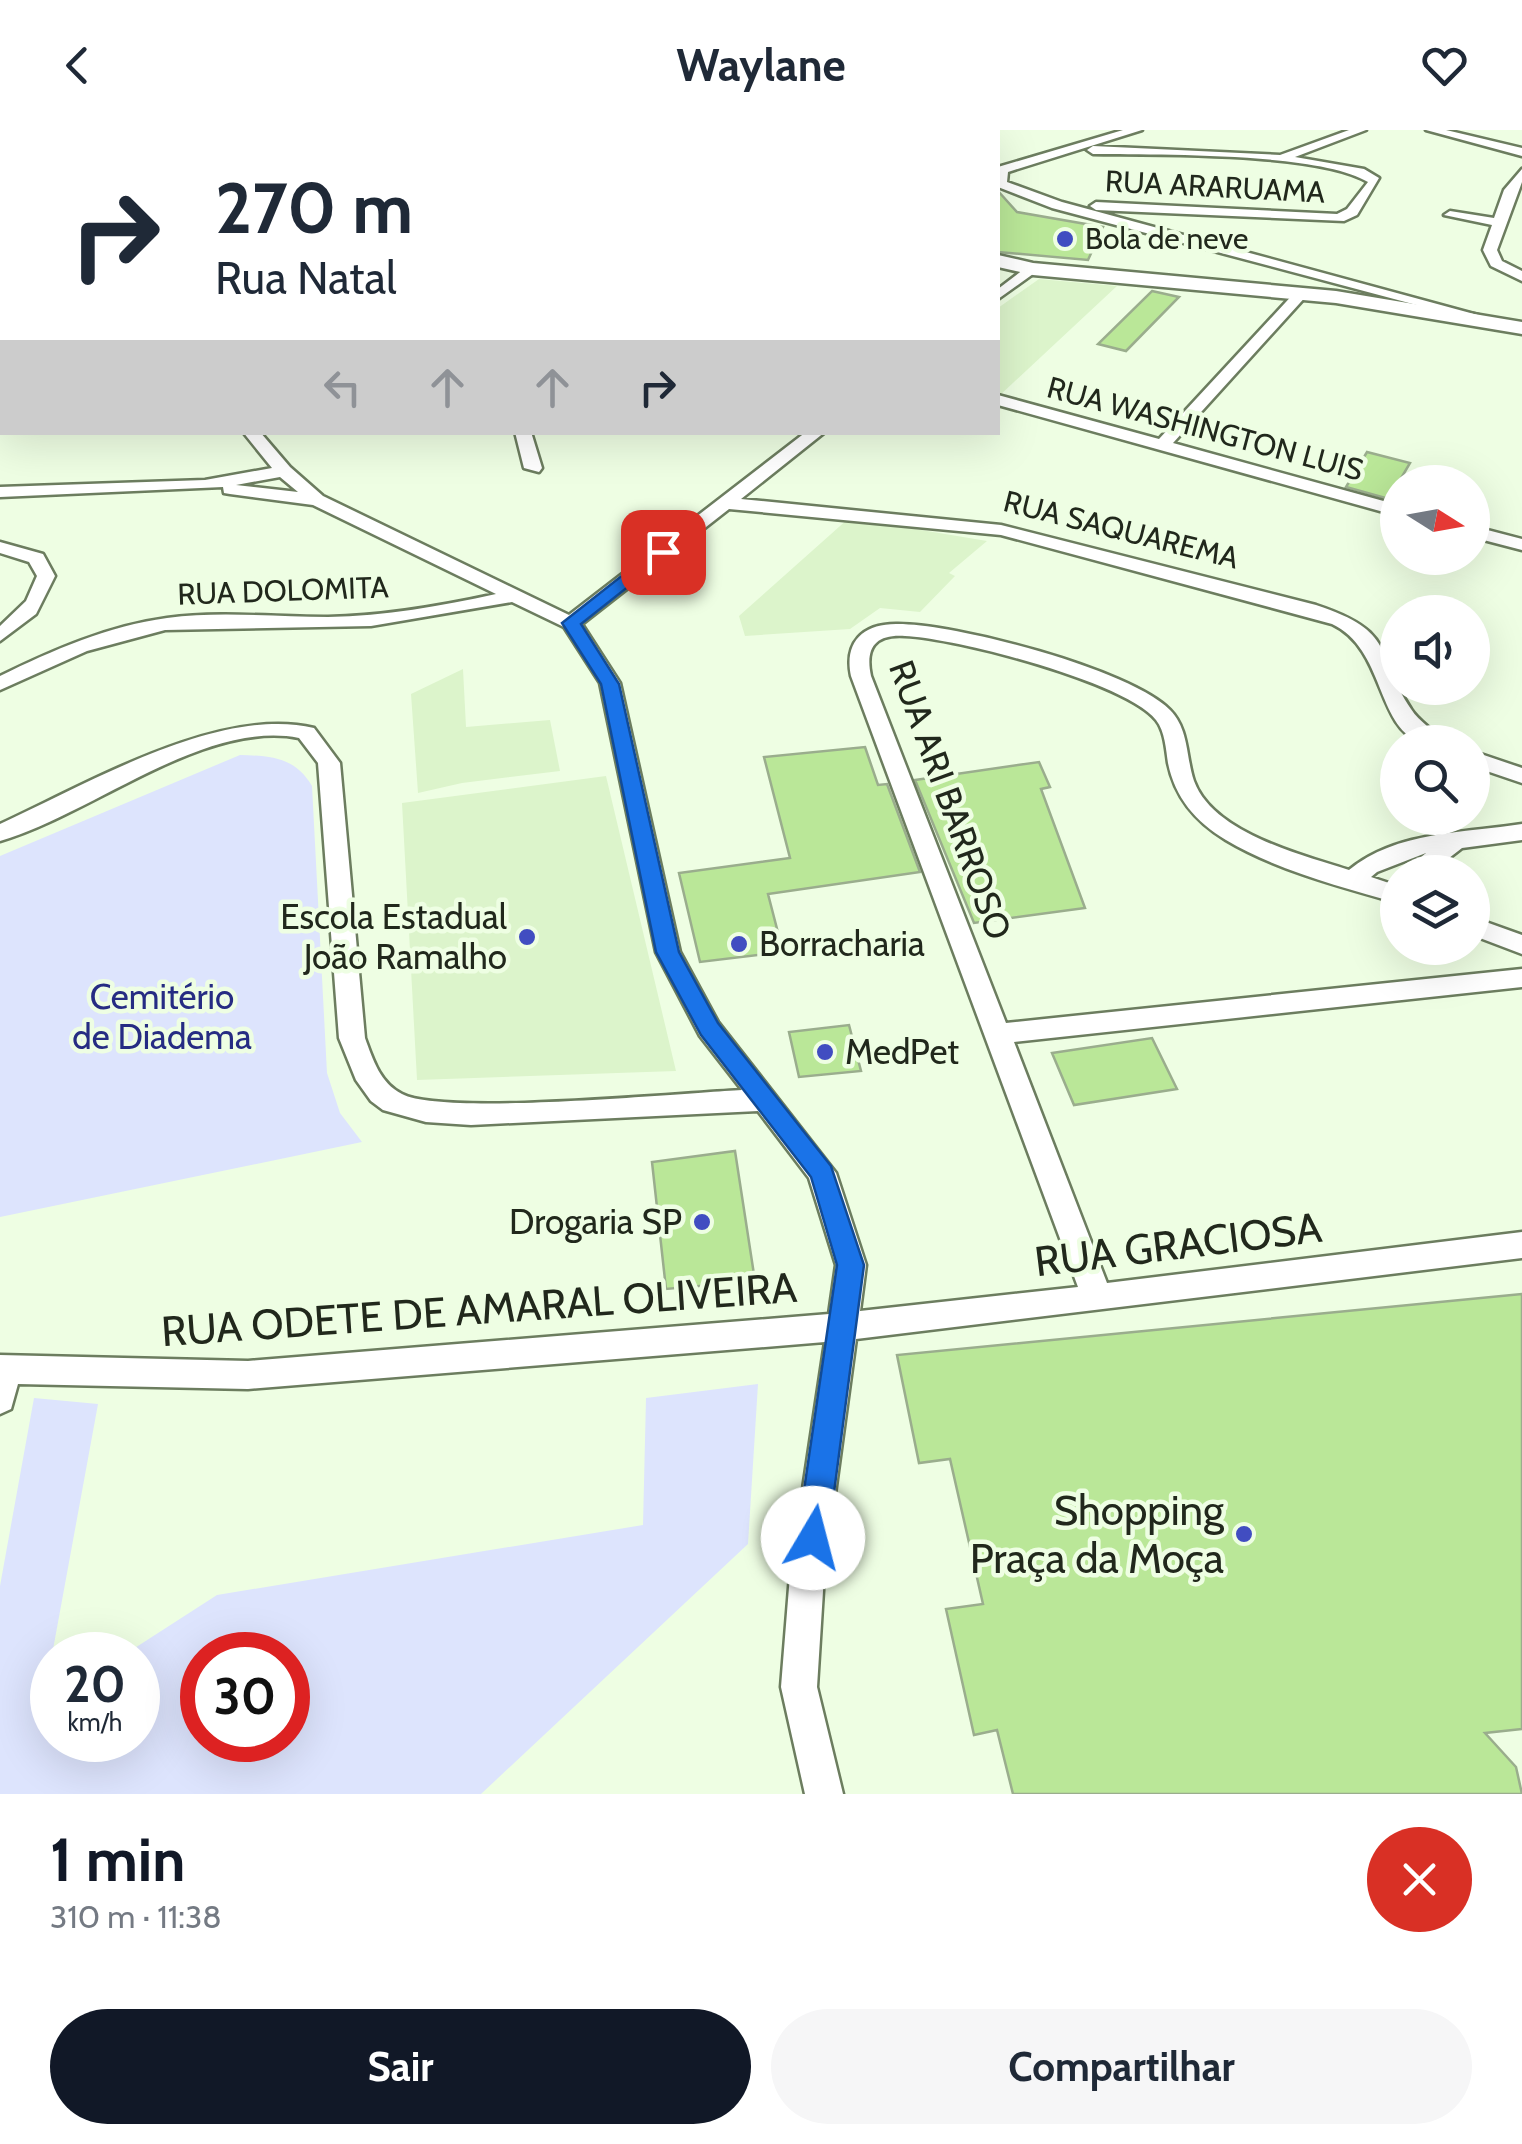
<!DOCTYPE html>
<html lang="pt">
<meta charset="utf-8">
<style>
body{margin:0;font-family:Cabin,sans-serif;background:#f6f6f7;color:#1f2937;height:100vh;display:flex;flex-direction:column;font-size:38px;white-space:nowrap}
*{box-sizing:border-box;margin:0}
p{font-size:32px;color:#747a83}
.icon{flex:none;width:55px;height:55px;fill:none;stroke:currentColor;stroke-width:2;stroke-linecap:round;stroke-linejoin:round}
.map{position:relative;height:1664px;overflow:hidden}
.details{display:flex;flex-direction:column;background:#fff;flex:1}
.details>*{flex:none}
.top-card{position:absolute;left:0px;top:0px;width:1000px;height:305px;box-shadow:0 10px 40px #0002;background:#fff;color:#1f2937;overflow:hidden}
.needle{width:65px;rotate:101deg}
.fabs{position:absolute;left:1380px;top:335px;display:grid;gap:20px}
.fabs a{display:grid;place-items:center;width:110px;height:110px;border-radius:50%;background:#fff;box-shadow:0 10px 40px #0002;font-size:50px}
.speed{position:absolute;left:30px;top:1502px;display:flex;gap:20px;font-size:50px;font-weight:700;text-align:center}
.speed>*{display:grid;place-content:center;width:130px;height:130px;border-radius:50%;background:#fff;box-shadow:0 10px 40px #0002;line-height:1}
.speed small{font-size:25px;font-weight:400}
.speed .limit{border:15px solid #d22;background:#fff;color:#111}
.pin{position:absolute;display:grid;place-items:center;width:85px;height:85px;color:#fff;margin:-42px;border-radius:20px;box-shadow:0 5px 15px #0006}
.me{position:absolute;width:110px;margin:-55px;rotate:8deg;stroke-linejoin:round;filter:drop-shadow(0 0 8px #0008)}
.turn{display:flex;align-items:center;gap:35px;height:210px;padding:0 50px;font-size:45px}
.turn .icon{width:130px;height:130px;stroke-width:2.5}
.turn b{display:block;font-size:70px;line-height:85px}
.lanes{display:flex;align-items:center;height:95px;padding:0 50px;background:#0003;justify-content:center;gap:50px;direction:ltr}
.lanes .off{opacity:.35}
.round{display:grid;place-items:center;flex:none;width:105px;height:105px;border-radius:52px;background:#f6f6f7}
.overview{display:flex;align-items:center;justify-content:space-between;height:170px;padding:0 50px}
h1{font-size:60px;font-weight:800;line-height:75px;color:#111827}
.action{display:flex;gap:20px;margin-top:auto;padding:20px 50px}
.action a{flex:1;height:115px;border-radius:60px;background:#111827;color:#fff;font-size:40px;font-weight:800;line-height:115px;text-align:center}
.action a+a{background:#f6f6f7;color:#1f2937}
header{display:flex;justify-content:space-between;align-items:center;height:130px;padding:0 50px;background:#fff;font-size:45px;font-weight:800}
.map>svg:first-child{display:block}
.built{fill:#dcf4cb}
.green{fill:#dde4fd;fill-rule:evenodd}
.building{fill:#bae798;stroke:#9aad8d;stroke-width:2.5}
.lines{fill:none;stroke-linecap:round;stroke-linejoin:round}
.minor-casing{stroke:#6c7d5f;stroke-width:5}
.secondary-casing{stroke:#6c7d5f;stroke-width:5}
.minor{fill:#fff;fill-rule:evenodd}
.secondary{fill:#fff;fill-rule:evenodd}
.route{fill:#1a73e8;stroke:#114b97;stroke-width:2.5}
.poi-dot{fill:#414dc1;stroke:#eefee3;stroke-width:4}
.labels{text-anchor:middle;stroke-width:9;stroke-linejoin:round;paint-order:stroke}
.far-street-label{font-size:30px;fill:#21281c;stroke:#eefee3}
.far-poi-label{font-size:30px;fill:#21281c;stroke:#eefee3;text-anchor:start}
.street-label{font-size:35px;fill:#21281c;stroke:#eefee3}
.poi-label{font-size:35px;fill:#21281c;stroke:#eefee3;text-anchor:end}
.park-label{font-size:35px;fill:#262c83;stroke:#eefee3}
.near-street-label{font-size:42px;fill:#21281c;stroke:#eefee3}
.near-poi-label{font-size:42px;fill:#21281c;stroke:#eefee3;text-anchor:end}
</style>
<header><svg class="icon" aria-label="back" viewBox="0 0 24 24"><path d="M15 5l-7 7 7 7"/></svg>Waylane<svg class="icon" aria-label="heart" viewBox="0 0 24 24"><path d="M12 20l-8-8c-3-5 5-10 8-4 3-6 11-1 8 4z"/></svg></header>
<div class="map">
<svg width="1522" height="1664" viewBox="0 0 1522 1664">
<rect width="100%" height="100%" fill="#eefee3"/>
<path class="built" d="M1039,149l78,7 -119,111v-89z
M849,388l138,23 -38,32 6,3 -35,36 -40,-4 -30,21 -105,7 -6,-20z
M463,539l3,58 84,-7 10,51 -98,12 -44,10 -7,-99z
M606,646l70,295 -259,9 -15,-277z"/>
<path class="green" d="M240,625c31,1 55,2 72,31l15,287 13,40 22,29 -362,75v-361z
M758,1254l-10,160 -267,250h-481v-208l34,-188 64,6 -46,251v85h86v-85h-22l11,-2 90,-58 426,-70 3,-127zM202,1525h86v85h-86z"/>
<path class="building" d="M998,61l19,21 86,15 -15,33 -90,-8z
M1152,161l27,6 -53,54 -28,-7z
M1367,322l43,11 -21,36 -43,-12z
M865,617l13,38 9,-1 33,88 -152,22 15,58 -83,10 -21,-89 111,-15 -26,-101z
M1039,632l11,25 -9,2 44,119 -111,15 -59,-143z
M849,895l12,46 -62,6 -10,-45z
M1152,908l25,51 -103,16 -22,-52z
M735,1021l20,130 -89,8 -14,-127z
M1522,1164v435l-37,4 31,34 6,27h-509l-16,-64 -23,5 -28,-126 37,-5 -33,-145 -31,4 -22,-108z"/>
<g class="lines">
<g class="minor-casing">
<path id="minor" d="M1123,0h19l-134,42 -1,10 55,20 423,115 -12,3 -421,-112 -54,-21v-20z
M1349,0h17l-71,27 69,12 15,9 -22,37 -13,6 -248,-11 -6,-4 6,-4 241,12 10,-5 21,-27c-49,-30 -212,-27 -275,-28l-6,-4 6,-4 187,9z
M1426,0h20l76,18v8z
M0,33h2v8h-2z
M1522,39v13l-25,68 5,11 20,10v10l-31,-15 -8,-16 9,-25 -48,-10 6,-4 44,7 10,-28z
M0,71l2,1v8l-2,-1z
M1028,136l12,3 -42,30v-10z
M1297,160l12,3 -136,150 225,62v11l-400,-111v-10l161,44z
M0,210l2,1v8l-2,1z
M0,267h2v10h-2z
M243,302h17l30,35 33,29 246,119 237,-183h19l-84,67 260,26 315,80c82,27 58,48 95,104 8,13 24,21 32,33 -6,0 -17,2 -23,0 -44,-16 -35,-93 -88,-118l-331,-89 -272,-26 -147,115 38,59 60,269 38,70 118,151 30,92 -6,46 218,-24 -227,-611c-7,-33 11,-52 45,-52 57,-1 234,45 274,86 19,19 16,48 24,71 19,52 108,74 155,89 47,-39 116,-37 173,-46v16l-60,8 -31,24h-28l23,-19 -49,19 -6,5 27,9v17c-57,-16 -122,-33 -172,-63 -30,-18 -51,-42 -58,-77 -2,-13 -3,-32 -12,-43 -30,-38 -201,-82 -251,-84 -30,-2 -40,12 -34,40l135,347 516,-54v18l-508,55 93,241 415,-51v26l-666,81 -32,236 -7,112 26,107h-38l-24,-107 9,-112 35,-233 -577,47 -230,-5 -7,25 -11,5v-59l248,6 581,-47 7,-49 -27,-87 -51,-67 -287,14 -45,-3 -43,-12 -12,-9 -15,-21 -17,-42 -21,-275 -19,-25c-95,-19 -210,78 -299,103v-17c85,-39 220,-119 314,-96l26,35 25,275c8,22 15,45 37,56 41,22 280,-1 340,-4l-42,-54 -44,-84 -56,-269 -36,-56 -52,-25 -141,24 -206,4 -78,21 -87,39v-14c53,-26 108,-50 167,-58 53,-7 107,-1 161,-1 57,-1 113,-11 168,-23l-183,-89 -83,-11 -6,-1 -1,-6 -223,10v-10l205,-7 67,-12zM280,347l18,15 -62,-7z
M515,302h16l11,36 -3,4 -15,-4z
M1472,396l50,13v11l-50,-13z
M0,412l43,12 12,22 -19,38 -36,27v-15l26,-25 11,-25 -8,-14 -29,-9z
M1472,621l50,17v15l-50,-17z
M1472,787l50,18v19l-50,-19z"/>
</g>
<g class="secondary-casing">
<path id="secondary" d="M434,0h26l1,2h-25z
M998,125l35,8 303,28 186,31v12l-186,-31 -303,-28 -35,-8z"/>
</g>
<use href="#minor" class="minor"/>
<use href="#secondary" class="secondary"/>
</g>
<path class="route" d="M657,418l15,4 -91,72 38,60 60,268 39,71 113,143 33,99 -36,273 -4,10 -11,5 -11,-5 -5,-10 40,-273 -26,-88 -110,-142 -45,-83 -55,-268 -39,-61z"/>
<g class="poi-dot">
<circle cx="1065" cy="109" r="10"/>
<circle cx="527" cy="807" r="10"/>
<circle cx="739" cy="814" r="10"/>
<circle cx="825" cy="922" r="10"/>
<circle cx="702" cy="1092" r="10"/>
<circle cx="1244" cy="1404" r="10"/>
</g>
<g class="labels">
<g class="far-street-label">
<text transform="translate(1215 57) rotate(3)" y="10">RUA ARARUAMA</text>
<text transform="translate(1205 299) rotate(15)" y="10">RUA WASHINGTON LUIS</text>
<text transform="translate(1121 400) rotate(14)" y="10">RUA SAQUAREMA</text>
<text transform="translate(283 461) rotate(-2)" y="10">RUA DOLOMITA</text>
</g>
<g class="far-poi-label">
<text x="1085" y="119">Bola de neve</text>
</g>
<g class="street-label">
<text transform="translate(950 670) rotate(70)" y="12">RUA ARI BARROSO</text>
</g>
<g class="poi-label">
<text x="507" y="799">Escola Estadual<tspan x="507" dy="40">João Ramalho</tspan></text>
<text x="759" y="826" text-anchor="start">Borracharia</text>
<text x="845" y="934" text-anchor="start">MedPet</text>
<text x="682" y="1104">Drogaria SP</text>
</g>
<g class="park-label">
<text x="162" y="879">Cemitério<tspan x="162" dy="40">de Diadema</tspan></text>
</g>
<g class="near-street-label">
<text transform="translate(1178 1114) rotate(-7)" y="15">RUA GRACIOSA</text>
<text transform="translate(479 1179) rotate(-4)" y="15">RUA ODETE DE AMARAL OLIVEIRA</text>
</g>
<g class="near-poi-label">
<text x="1224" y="1395">Shopping<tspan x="1224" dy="48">Praça da Moça</tspan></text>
</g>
</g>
</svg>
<div class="fabs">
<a><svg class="needle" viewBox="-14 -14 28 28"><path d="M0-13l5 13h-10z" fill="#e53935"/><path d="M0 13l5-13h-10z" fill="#747a83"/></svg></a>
<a><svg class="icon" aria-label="sound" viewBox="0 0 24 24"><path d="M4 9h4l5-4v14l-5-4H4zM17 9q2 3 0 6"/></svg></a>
<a><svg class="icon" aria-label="search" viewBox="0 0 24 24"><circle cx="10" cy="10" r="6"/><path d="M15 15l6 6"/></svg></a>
<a><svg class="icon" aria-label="layers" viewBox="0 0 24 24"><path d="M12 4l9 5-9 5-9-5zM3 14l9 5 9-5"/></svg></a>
</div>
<div class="speed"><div>20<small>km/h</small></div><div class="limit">30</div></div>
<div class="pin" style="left:663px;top:422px;background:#d93025"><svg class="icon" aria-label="arrive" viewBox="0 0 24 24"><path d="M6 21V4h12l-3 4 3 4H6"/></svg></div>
<svg class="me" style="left:813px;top:1408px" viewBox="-20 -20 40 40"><circle r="19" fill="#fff"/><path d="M0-13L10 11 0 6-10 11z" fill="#1a73e8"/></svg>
<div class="top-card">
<div class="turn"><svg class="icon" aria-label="right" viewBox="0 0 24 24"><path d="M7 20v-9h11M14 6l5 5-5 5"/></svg><div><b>270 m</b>Rua Natal</div></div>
<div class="lanes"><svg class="icon off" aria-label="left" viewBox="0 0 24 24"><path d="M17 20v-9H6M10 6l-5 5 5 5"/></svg><svg class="icon off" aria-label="ahead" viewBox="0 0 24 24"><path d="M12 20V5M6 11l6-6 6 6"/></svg><svg class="icon off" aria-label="ahead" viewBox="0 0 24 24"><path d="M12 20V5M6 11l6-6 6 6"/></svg><svg class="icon" aria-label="right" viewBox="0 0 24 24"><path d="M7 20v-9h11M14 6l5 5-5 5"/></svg></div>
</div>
</div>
<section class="details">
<div class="overview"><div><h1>1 min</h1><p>310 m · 11:38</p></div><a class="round" style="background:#d93025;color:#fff"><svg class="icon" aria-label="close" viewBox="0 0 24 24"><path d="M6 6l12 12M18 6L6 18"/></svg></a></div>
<div class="action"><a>Sair</a><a>Compartilhar</a></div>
</section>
